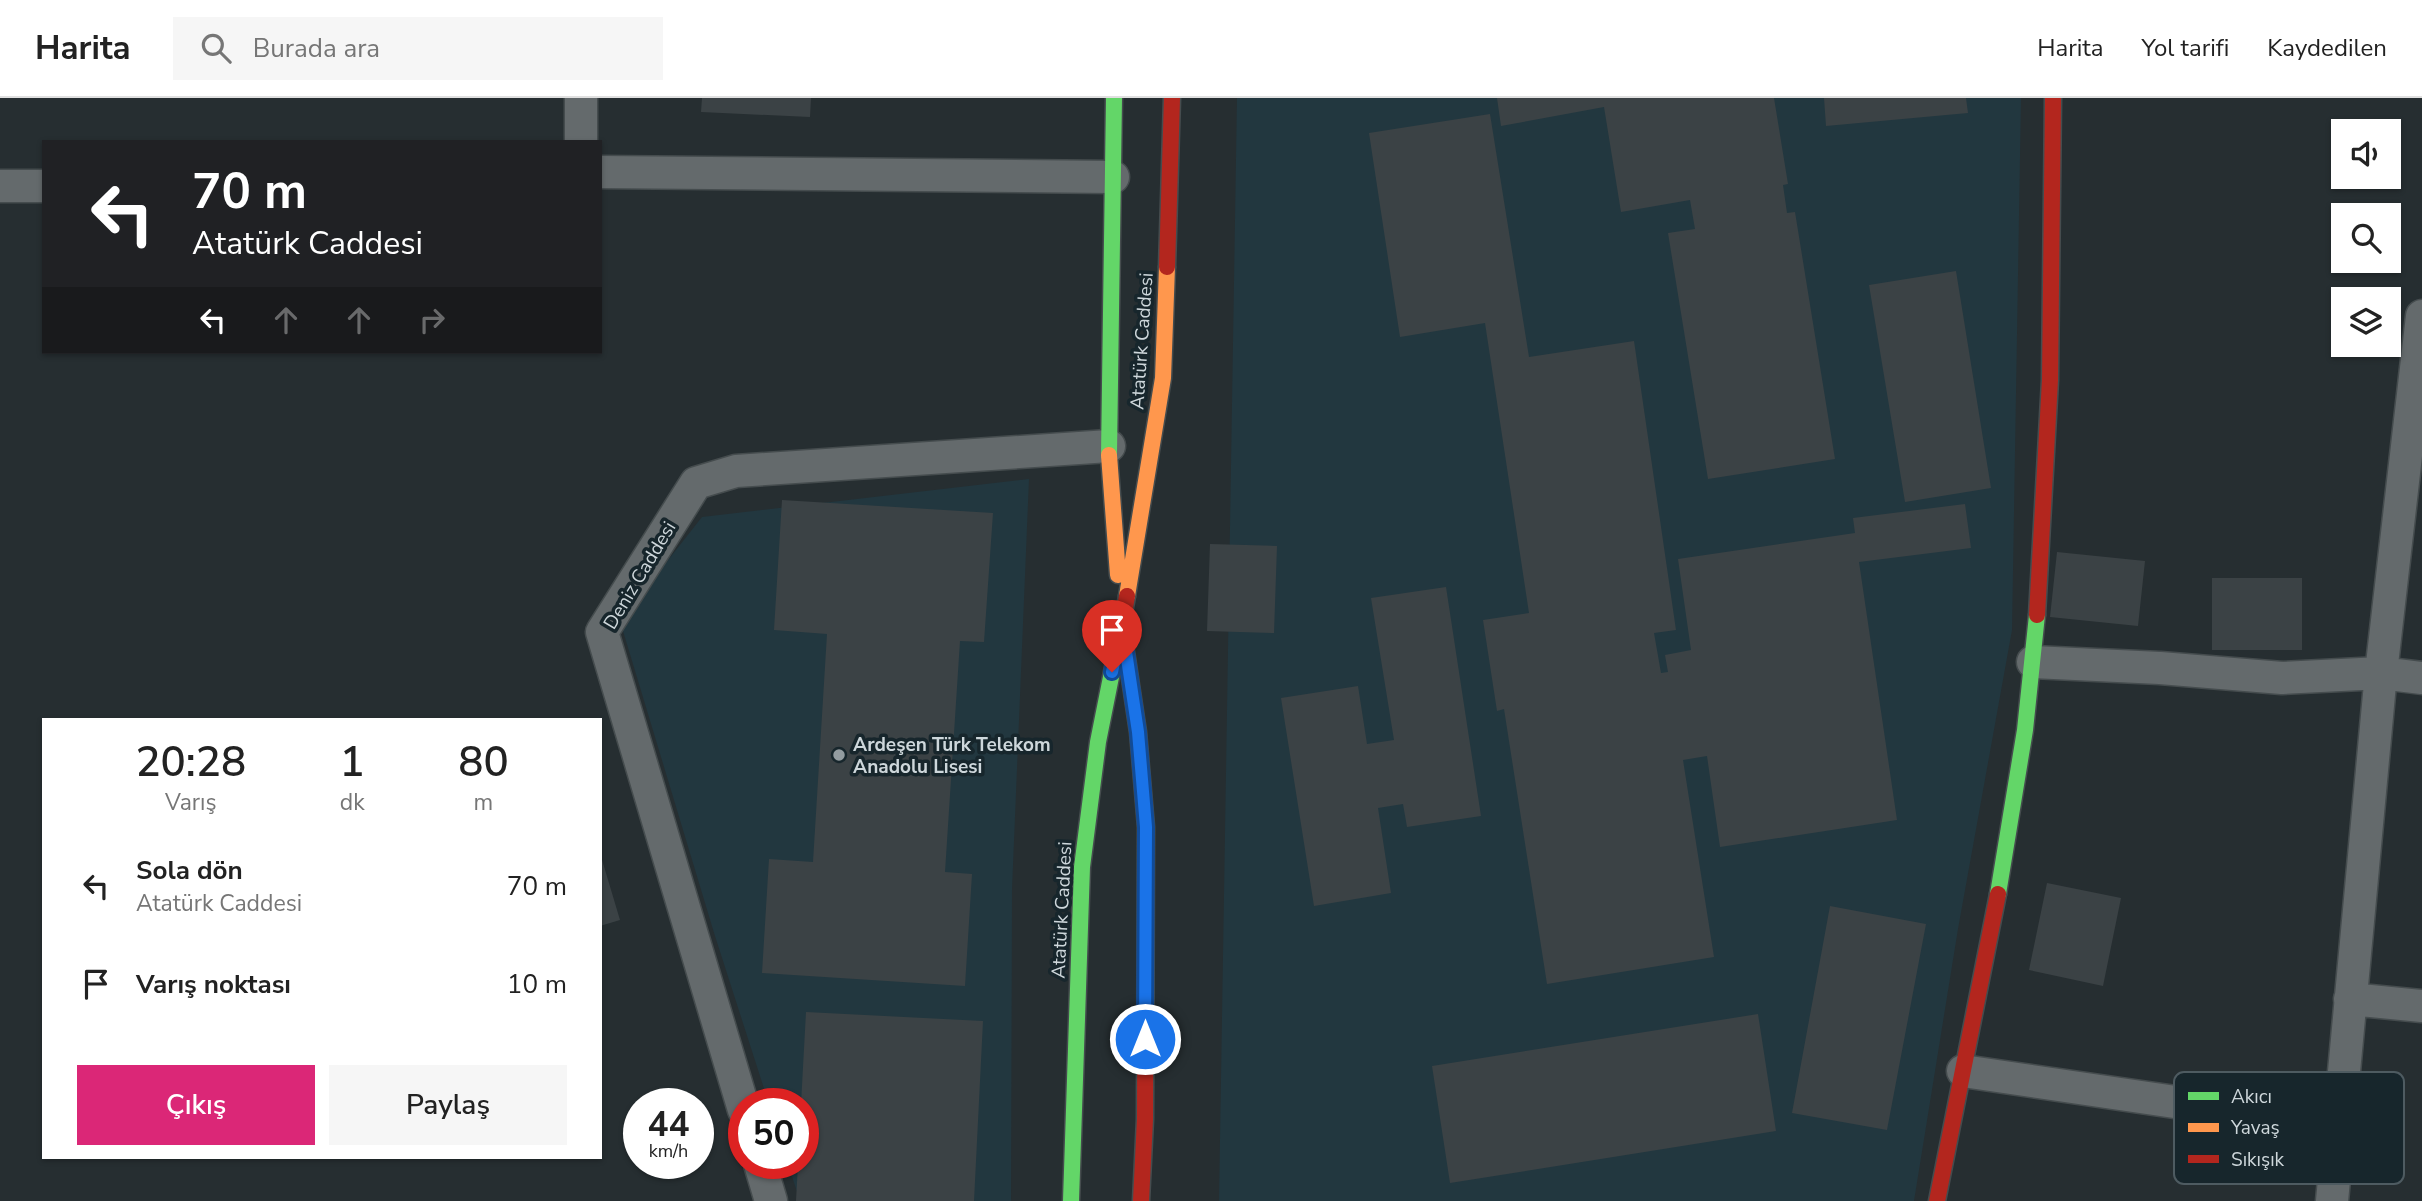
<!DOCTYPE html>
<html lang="tr">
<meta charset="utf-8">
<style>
body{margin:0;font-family:"Nunito Sans",sans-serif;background:#f6f6f6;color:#222;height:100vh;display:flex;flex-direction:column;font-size:26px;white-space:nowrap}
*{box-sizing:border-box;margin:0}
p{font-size:23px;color:#767676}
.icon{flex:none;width:38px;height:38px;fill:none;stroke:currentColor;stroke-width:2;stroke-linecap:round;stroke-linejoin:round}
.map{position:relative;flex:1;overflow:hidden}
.panel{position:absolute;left:42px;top:620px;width:560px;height:441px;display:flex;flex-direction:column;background:#fff;border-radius:0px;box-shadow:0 2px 5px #0004}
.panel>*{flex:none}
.top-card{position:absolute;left:42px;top:42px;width:560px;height:214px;border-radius:0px;box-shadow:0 2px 5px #0004;background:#202124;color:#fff;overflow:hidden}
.fabs{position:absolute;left:2331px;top:21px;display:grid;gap:14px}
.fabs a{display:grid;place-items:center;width:70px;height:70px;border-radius:0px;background:#fff;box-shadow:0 2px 5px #0004;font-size:35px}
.speed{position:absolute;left:623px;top:990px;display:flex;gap:14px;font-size:35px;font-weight:700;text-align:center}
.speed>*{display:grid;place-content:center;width:91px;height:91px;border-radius:50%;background:#fff;box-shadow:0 2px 5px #0004;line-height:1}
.speed small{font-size:18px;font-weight:400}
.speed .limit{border:10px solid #d22;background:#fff;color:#111}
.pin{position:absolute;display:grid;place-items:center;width:60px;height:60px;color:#fff;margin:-72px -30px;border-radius:50% 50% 50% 0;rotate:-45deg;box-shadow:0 0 7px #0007}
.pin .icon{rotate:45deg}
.me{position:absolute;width:77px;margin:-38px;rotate:0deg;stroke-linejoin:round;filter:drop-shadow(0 0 5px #0008)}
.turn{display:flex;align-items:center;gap:24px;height:147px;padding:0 35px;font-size:32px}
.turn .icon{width:91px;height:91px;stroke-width:2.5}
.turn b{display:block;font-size:49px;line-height:60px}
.lanes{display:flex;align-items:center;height:66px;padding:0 35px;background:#0003;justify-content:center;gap:35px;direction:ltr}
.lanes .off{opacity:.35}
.eta{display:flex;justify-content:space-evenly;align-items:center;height:119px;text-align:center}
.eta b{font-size:42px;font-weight:600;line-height:49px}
.button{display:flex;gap:14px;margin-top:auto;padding:14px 35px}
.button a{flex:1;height:80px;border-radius:0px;background:#db2777;color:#fff;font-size:28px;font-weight:600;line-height:80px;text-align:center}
.button a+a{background:#f6f6f6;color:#222}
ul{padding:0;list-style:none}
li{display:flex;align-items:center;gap:21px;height:98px;padding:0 35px}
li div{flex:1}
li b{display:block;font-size:26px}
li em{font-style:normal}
header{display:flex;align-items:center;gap:42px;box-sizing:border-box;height:98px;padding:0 35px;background:#fff;border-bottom:2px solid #e0e0e0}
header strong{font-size:33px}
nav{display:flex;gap:38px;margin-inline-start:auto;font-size:24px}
.search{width:490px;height:63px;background:#f6f6f6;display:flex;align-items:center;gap:18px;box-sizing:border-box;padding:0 24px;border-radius:0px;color:#767676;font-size:26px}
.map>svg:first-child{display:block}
.built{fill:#22373f}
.building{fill:#3b4245}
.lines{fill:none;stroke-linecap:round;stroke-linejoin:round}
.street-casing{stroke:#454c4e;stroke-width:35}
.fast-casing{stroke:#454c4e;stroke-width:19}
.slow-casing{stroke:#454c4e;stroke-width:19}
.jam-casing{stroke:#454c4e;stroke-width:19}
.street{stroke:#646a6c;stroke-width:32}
.fast{stroke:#63d668;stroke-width:16}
.slow{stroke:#ff974d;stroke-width:16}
.jam{stroke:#b3261e;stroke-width:16}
.route-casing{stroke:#114b97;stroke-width:18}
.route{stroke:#1a73e8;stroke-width:12}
.poi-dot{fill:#939ca0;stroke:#17262c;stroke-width:2.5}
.labels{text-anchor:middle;stroke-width:7;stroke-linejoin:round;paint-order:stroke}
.street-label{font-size:19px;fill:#ced7db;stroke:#17262c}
.poi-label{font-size:19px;font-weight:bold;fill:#ced7db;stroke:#17262c;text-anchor:start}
.key{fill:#17262c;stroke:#4e5b61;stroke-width:2}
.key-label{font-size:19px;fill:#ced7db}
</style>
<header>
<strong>Harita</strong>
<div class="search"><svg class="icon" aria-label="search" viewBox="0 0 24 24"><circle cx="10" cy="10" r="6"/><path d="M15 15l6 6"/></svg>Burada ara</div>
<nav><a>Harita</a><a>Yol tarifi</a><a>Kaydedilen</a></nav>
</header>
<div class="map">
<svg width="2422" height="1103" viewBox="0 0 2422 1103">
<rect width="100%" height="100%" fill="#262e31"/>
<path class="built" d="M1237,0h784l-9,532 -54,299 -44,272h-695z
M1029,381l-17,410 -1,312h-211l-12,-37h15v-60h-34l-54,-168 -95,-315 82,-104z"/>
<path class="building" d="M702,0h109l-1,19 -109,-5z
M1497,0h277l14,86 -5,1 4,28 8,-1 40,247 -127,20 -40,-246 27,-4 -5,-29 -69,12 -17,-105 -103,19z
M1824,0h142l2,15 -142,13z
M1490,16l39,243 105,-16 42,289 -22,3 7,40 7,-1 -3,-17 26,-5 -13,-91 177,-26 -2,-15 112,-14 6,44 -112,14 38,258 -177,27 -13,-91 -24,4 31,197 -167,27 -43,-275 -7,2 -14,-91 46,-7 -44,-290 -85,14 -31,-204z
M1956,173l35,217 -86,14 -36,-217z
M782,402l211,13 -9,129 -24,-1 -15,231 27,2 -7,112 -203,-13 7,-114 44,3 14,-228 -53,-4z
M1210,446l67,2 -3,87 -67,-2z
M2057,454l88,9 -7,65 -88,-9z
M2212,480h90v72h-90z
M1446,489l35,229 -74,11 -4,-23 -25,4 13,85 -77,13 -33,-208 77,-12 9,58 27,-4 -23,-142z
M600,755l20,67 -20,6z
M2047,785l74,15 -18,88 -74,-16z
M1830,808l96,18 -39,206 -95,-17z
M806,914l177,9 -9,180h-178l2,-37h5l-2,-60z
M1758,916l18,117 -326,52 -18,-117z"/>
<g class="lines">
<g class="street-casing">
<path id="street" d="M581,44v-44
M600,74l513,5
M0,88h44
M2033,564l127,6 122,10 99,-5 41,5
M2350,901l72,7
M1963,973l376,55
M744,1012l-142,-478 94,-149 40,-12 373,-25
M760,1066l11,37
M2332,1103l49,-528 41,-357"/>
</g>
<g class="fast-casing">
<path id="fast" d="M1109,357l5,-357
M1998,796l27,-164 12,-115
M1071,1103l11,-334 16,-125 18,-90"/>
</g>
<g class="slow-casing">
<path id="slow" d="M1109,357l9,120
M1127,498l36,-218 4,-111"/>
</g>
<g class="jam-casing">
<path id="jam" d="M1167,169l5,-169
M1127,498l-5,29 16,107 8,95 -1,292 -4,82
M2037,517l13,-235 3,-282
M1937,1103l61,-307"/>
</g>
<use href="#street" class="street"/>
<use href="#fast" class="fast"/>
<use href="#slow" class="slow"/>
<use href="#jam" class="jam"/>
</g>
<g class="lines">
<g class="route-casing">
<path id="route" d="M1112,574l10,-47 16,107 8,95 -1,212"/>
</g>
<use href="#route" class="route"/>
</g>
<circle class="poi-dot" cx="839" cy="657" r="7"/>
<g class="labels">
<g class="street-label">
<text transform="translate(1141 243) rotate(-86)" y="7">Atatürk Caddesi</text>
<text transform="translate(639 477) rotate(-59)" y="7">Deniz Caddesi</text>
<text transform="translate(1061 812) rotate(-87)" y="7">Atatürk Caddesi</text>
</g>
<g class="poi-label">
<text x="853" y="653">Ardeşen Türk Telekom<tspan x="853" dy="22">Anadolu Lisesi</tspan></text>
</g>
</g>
<rect x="2174" y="974" width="230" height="112" rx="10" class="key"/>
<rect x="2188" y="994" width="31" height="8" fill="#63d668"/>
<rect x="2188" y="1025" width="31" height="9" fill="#ff974d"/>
<rect x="2188" y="1057" width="31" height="8" fill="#b3261e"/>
<g class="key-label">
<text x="2231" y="1005">Akıcı</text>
<text x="2231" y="1036">Yavaş</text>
<text x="2231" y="1068">Sıkışık</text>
</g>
</svg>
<div class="fabs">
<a><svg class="icon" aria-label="sound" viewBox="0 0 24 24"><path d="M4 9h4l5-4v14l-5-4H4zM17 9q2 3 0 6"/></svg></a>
<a><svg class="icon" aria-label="search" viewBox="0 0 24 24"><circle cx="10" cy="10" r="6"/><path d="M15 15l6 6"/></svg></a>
<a><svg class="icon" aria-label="layers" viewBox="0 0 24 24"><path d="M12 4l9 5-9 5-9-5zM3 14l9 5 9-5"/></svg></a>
</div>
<div class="speed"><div>44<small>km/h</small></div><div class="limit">50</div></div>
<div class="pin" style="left:1112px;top:574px;background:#d93025"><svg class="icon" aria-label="arrive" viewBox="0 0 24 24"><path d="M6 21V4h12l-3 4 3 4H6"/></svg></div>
<svg class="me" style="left:1145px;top:941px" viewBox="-20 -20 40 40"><circle r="17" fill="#1a73e8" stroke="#fff" stroke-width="3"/><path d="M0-11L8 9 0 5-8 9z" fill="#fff"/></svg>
<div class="top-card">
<div class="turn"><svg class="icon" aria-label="left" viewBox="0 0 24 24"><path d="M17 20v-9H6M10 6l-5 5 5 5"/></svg><div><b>70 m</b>Atatürk Caddesi</div></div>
<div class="lanes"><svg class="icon" aria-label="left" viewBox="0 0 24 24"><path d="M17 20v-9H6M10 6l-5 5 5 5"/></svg><svg class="icon off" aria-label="ahead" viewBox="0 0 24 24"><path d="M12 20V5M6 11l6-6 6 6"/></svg><svg class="icon off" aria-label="ahead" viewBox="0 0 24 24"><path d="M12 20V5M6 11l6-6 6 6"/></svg><svg class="icon off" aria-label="right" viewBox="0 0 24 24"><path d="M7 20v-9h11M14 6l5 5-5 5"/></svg></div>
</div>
<section class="panel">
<div class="eta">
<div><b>20:28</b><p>Varış</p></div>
<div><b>1</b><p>dk</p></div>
<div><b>80</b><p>m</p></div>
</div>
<ul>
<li><svg class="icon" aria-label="left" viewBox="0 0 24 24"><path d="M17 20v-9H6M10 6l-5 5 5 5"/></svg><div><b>Sola dön</b><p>Atatürk Caddesi</p></div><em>70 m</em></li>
<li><svg class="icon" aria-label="arrive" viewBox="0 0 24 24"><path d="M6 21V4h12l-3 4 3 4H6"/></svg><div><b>Varış noktası</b></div><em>10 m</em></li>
</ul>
<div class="button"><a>Çıkış</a><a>Paylaş</a></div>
</section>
</div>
